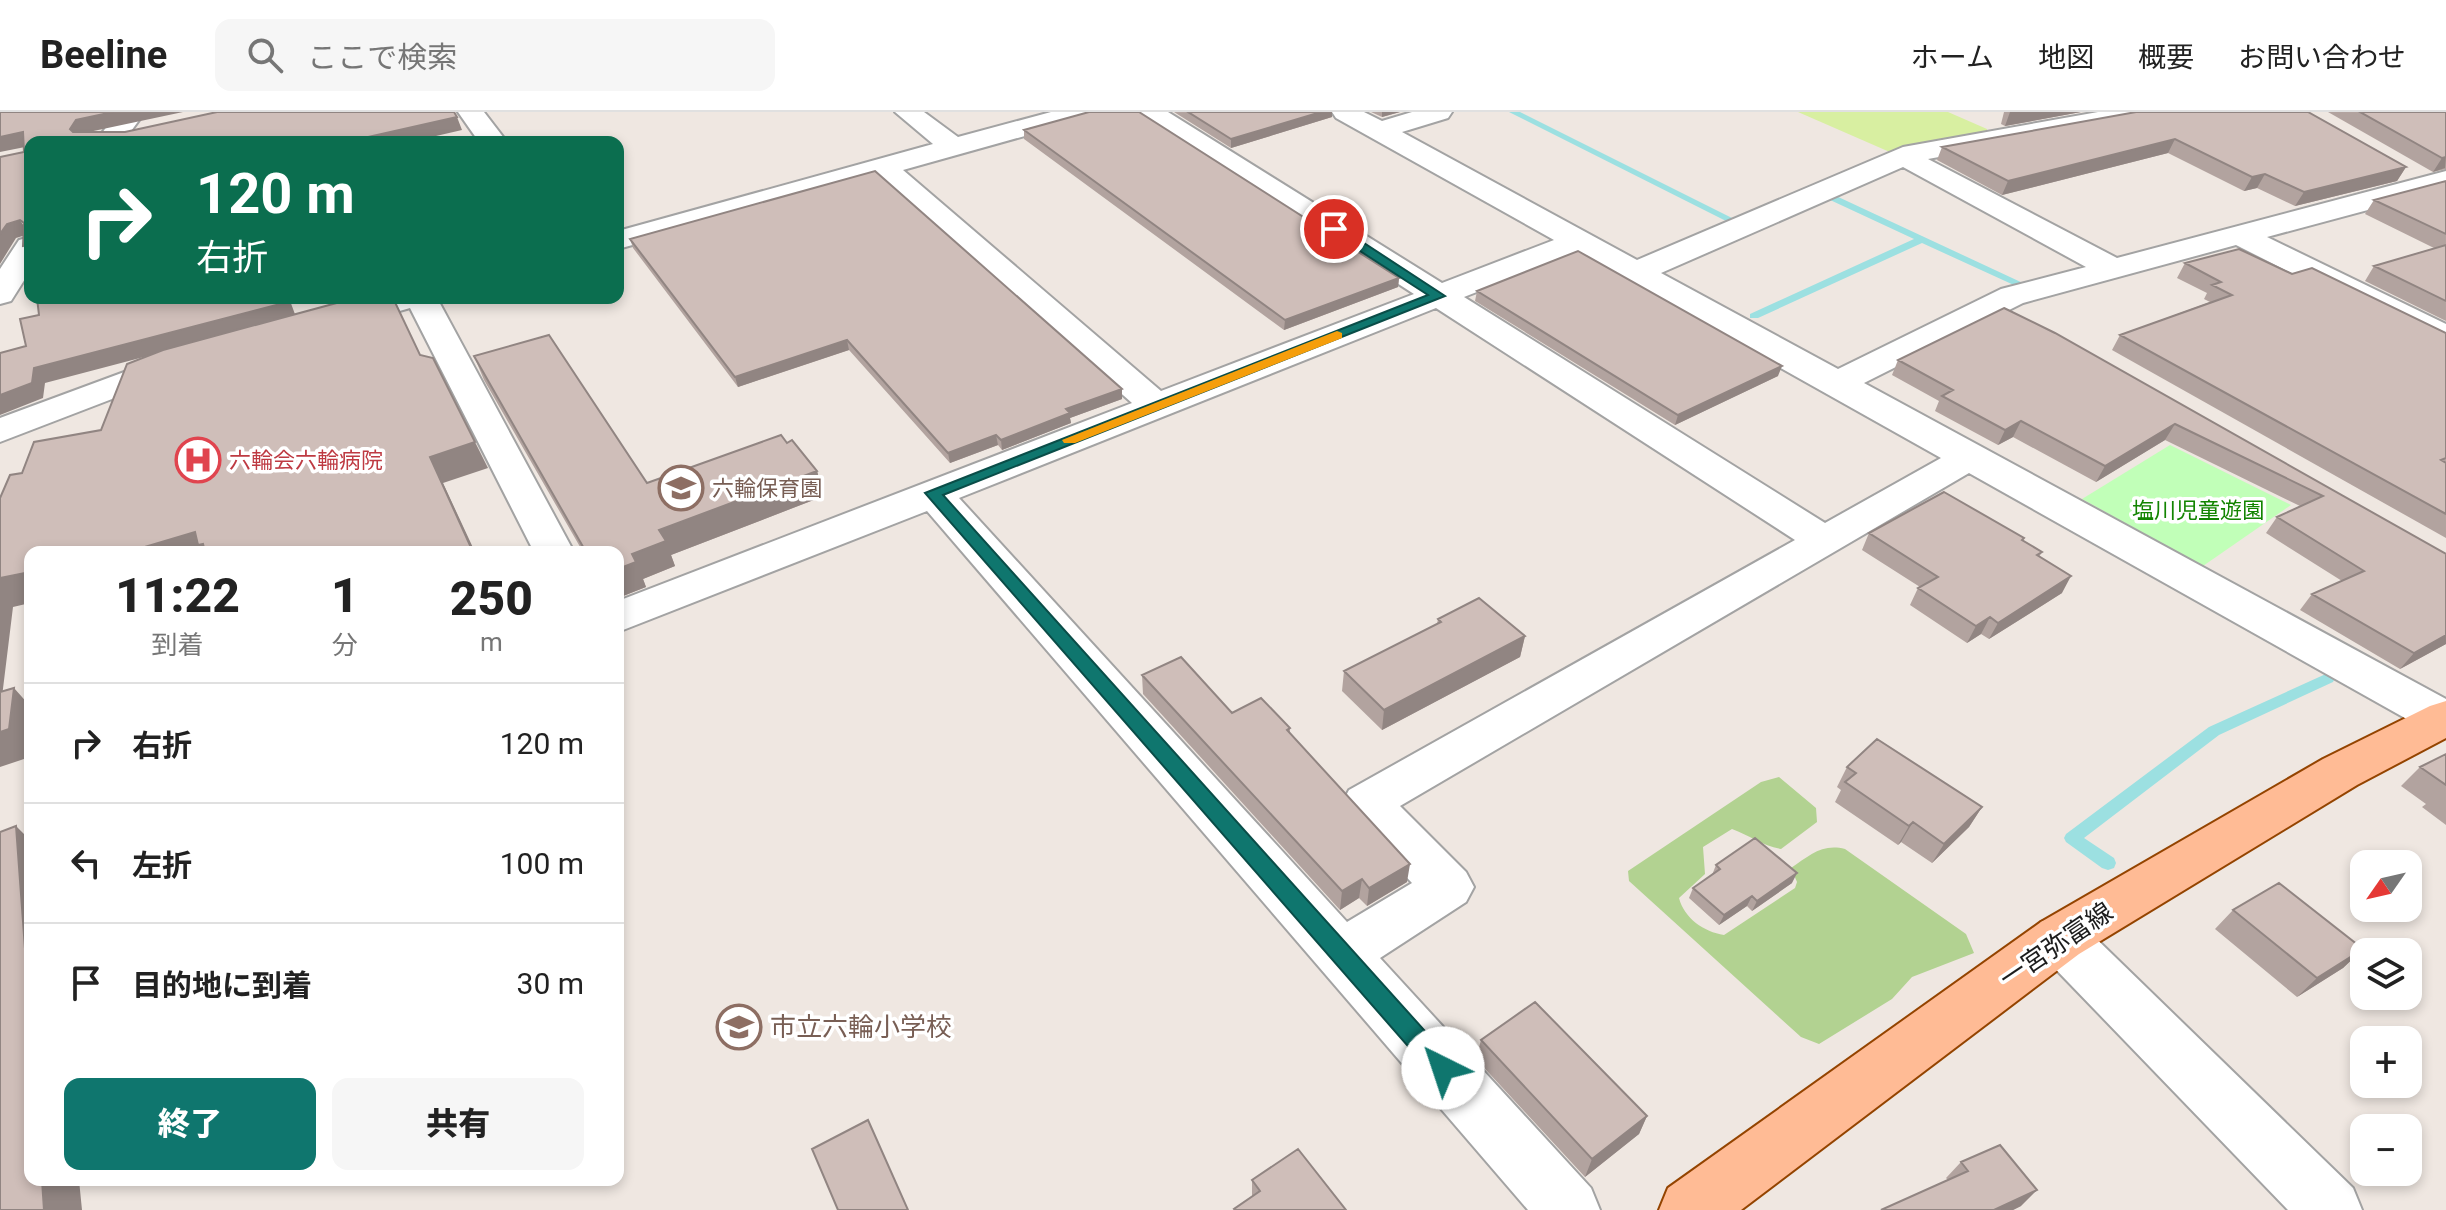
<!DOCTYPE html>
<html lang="ja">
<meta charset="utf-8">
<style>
body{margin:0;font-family:Roboto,"Noto Sans JP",sans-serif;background:#f6f6f6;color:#222;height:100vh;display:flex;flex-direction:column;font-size:30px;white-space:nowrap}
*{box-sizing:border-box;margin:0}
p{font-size:26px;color:#767676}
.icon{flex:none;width:44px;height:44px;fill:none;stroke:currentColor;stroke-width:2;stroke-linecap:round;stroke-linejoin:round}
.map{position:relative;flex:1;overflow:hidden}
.sheet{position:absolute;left:24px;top:434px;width:600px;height:640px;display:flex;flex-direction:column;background:#fff;border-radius:16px;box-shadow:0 4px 12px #0003}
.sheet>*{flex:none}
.hud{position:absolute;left:24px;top:24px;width:600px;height:168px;border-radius:16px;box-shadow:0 4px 12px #0003;background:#0b6e4f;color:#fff;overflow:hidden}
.needle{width:52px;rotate:236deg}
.fabs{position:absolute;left:2350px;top:738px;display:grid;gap:16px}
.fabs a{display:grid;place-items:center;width:72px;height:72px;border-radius:16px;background:#fff;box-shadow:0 4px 12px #0003;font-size:40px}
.pin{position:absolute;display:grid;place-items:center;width:68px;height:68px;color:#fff;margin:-34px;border:4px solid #fff;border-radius:50%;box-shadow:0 2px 8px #0007}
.me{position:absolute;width:88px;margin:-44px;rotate:319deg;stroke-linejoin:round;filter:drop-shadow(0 0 6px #0008)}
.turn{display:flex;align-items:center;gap:28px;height:168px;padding:0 40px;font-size:36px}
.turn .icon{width:104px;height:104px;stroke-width:2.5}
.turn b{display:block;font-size:56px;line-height:68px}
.eta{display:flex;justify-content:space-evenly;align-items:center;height:136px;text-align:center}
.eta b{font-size:48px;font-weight:800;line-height:56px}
.primary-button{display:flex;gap:16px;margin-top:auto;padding:16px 40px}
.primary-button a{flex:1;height:92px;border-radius:16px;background:#0f766e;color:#fff;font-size:32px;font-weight:800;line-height:92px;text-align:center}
.primary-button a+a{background:#f6f6f6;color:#222}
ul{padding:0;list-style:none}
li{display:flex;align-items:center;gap:24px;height:120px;padding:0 40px;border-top:2px solid #e0e0e0}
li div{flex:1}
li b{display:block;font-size:30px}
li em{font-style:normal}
header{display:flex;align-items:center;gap:48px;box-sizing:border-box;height:112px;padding:0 40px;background:#fff;border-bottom:2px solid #e0e0e0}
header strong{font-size:38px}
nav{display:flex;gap:44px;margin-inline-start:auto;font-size:28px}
.search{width:560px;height:72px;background:#f6f6f6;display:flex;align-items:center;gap:20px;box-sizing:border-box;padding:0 28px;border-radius:16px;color:#767676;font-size:30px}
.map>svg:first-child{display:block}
.grass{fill:#d8efa1}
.forest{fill:#b2d291}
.park{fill:#c1ffb8}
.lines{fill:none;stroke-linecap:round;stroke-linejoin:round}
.stream{fill:#9ce0e1;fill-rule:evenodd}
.minor-casing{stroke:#a3a3a3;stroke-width:4}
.major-casing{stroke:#944400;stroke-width:4}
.minor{fill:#fff;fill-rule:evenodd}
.major{fill:#ffbb95;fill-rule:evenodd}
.wall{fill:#b2a39f}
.shaded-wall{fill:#918582}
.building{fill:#cfbeb9;stroke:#918582;stroke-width:2}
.route{fill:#0f766e;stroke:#0a4d48;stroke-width:2}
.slow{fill:#f59e0b}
.labels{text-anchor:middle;stroke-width:7;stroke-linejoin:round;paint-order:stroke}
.health-label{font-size:22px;fill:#be3a42;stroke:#fff;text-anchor:start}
.education-label{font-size:22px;fill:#785e54;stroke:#fff;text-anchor:start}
.park-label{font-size:22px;fill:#128401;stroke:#fff}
.near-street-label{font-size:26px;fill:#1c1c1c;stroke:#fff}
.near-education-label{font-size:26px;fill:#785e54;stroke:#fff;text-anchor:start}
</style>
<header>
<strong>Beeline</strong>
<div class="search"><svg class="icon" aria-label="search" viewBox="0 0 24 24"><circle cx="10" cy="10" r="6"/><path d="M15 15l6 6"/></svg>ここで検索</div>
<nav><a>ホーム</a><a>地図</a><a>概要</a><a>お問い合わせ</a></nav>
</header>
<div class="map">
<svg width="2446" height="1098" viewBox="0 0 2446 1098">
<rect width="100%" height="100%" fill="#efe7e1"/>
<path class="grass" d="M1798,0h150l39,17v5l-95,19z"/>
<path class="forest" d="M1779,665l37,31 1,14 -36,27c-18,-3 -32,-14 -49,-20l-29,18 2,27 -26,24c5,20 25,34 45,37l71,-47 2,-6 -6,-14c18,-12 31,-25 54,-19l121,85 8,19 -62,24 -20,22 -73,45 -18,-7 -172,-156 -1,-10 133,-89z"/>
<path class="park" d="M2170,333l121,60 -88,61 -121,-67z"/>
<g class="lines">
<path class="stream" d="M1509,0h11l220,110 -8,2z
M1828,83h6l191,89 -9,2 -94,-43 -164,75h-8v-4l164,-75 -86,-40z
M2328,561l5,1 2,4 -2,4 -114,53 -135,103 30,20 2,5 -2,5 -6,2 -6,-2 -36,-26 -2,-4 2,-4 143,-107z"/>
<g class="minor-casing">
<path id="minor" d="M118,0h27l-22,30h-28z
M458,0h26l23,30h-28z
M895,0h29l34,25 93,-25h42l-4,6 -186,52 258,221 253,-97 -273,-176 -4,-6h31l274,171 112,-43 -218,-122 -4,-6h32l18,9 30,-9h40l-4,6 -46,14 235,128 266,-113 195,-35h57l-4,6 -9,2 -214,39 189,99 329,-87v18l-179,48 179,87v24l-12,-3 -198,-100 -213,58 -159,80 582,316v36l-18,-4 -459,-258 -569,333 66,66 8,15 -8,15 -86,56 211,230 9,22h-72l-601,-699 -309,121v-31l514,-198 -255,-226 -259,72v-18l315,-87zM1903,55l183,100 -85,22 -163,80 -177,-96zM1576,141l365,205 -116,65 -361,-226zM1436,196l359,232 -446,250 -7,13 7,13 63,67 -65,39 -388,-424z
M30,125v34l-19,30 -11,3v-35l19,-29z
M375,186h62l137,254h-40l-124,-244 -70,20 -12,-3 -4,-7 4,-7z
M173,242l12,3 5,7 -5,7 -185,71v-24z
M2060,803l19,7 274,266 9,22h-74l-247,-256 -8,-16 8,-16z"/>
</g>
<g class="major-casing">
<path id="major" d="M2446,589v37l-89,47 -278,169 -338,256h-82l9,-22 373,-266 282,-163 107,-53z"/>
</g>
<use href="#minor" class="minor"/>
<use href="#major" class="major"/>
</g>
<path class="wall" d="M1174,0h158v5l-101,31z
M1371,0h29l-18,5z
M2004,0h77l-76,14 -4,-2z
M2136,0l270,55 -9,14 -102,25 -38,-18 -13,3 -76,-38 -166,42 -65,-35 5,-13z
M2328,0h118v57l-13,3z
M1024,18l375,148 -1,9 -114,43 -260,-191z
M2446,69v140l-81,-40 9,-15 60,-18 -69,-34 9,-14z
M630,127l492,150v10l-52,19 1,5 -69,27 -4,-5 -48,18 -101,-113 -111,37 -105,-139z
M2185,151l107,11 154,59v205l-334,-188 8,-15 90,-33 -6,-3 3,-6 -30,-15z
M1477,179l301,85 -103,49 -200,-124z
M2004,196l440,246 2,90 -46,25 -100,-59 12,-16 30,-13 -76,-48 11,-16 23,-11 -135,-66 -69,42 -83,-45 -15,8 -63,-34 4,-10 -47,-26 6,-15z
M474,244l173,127 140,-40 30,28 7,25 -153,59 4,11 -32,13 3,8 -28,11v-46h-35l-99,-172z
M1869,421l155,5 -1,3 19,11 -3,5 23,36 -73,46 -8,-5 -14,9 -57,-38 8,-17 2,-1 -58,-37z
M1438,507l87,17 -5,21 -138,73 -40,-39 2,-20 93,-47z
M1142,563l90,38 58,15v5l117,149 -40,24 -8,-8 -19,12 -197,-216z
M2446,642v71l-24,-18 4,-3 -25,-18 19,-19z
M1847,655l135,40 -13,20 -37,36 -31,-21 -3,3 -63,-43 6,-12 -4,-3z
M1716,753l76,18 -40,28 -5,-5 -28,19 -30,-27 4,-10 19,-13z
M2233,798l130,39 -20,19 -46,29 -82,-68z
M1481,928l166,76 -8,18 -54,43 -109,-118z
M1961,1050l60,44 -8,4h-132l67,-30 -2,-2z
M1252,1068l94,30 -94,-14z"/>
<path class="shaded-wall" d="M113,0h70l-99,21 -6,9 -8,-13 6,-9z
M1321,0h11v5l-101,31v-9z
M1382,0h18l-18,5z
M2010,0h71l-76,14z
M457,5l5,13 -52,12h-64z
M23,20l7,14 -30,6v-15z
M2175,27l-7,14 -166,42 6,-14z
M2446,45l-1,11 -12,4 9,-14z
M2406,55l-9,14 -102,25 9,-14z
M2265,62l-8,14 -13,3 8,-14z
M20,108l9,14 -13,4 -16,26v-30l7,-10z
M30,132v12l-7,-10z
M1399,166l-1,9 -114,43 1,-10z
M286,186h3l7,19 -251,66 -2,15 -43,17v-20l34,-27z
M847,228l2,10 -111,37 -3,-10z
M1782,254l-4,10 -103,49 3,-10z
M1122,277v10l-52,19 1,5 -69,27 -1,-10 65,-31z
M2021,309l-8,16 -15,8 7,-15z
M2175,312l-10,16 -69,42 9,-16z
M996,323l2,10 -48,18 -2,-10z
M475,330l13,26 -45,15 32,69h-2l-43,-95z
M817,359l7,25 -153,59 4,11 -32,13 3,8 -28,11v-29l14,-15 27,-24z
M195,420l14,20h-81z
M30,460v31l-17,4 -13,106v-135z
M2071,464l-9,17 -73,46 9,-16z
M1990,505l-9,17 -14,9 9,-17z
M2446,523v9l-46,25 14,-16z
M1525,524l-5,21 -138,73 2,-20z
M14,576l16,18v51l-30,10v-35z
M1982,695l-13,20 -37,36 12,-19z
M1913,710l-12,20 -3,3 11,-19z
M16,714l14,14v177z
M1410,752l-3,18 -40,24 2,-18z
M1797,761l-5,10 -40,28 5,-10z
M1362,767l-3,19 -19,12 2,-19z
M1752,784l-5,10 -28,19 5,-10z
M2363,837l-20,19 -46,29 20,-19z
M1647,1004l-8,18 -54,43 7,-18z
M42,1068h37l3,30h-38z
M2037,1078l-16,16 -8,4h-19z"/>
<path class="building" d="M0,0h113l-37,8 -6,9 3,3h52l92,-20h237l3,5 -111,25h-316v102l-7,2 1,-23 -4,-3 -13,4 -7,10v-77l24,-5 -1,-20 -23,5z
M1089,0h50l260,166 -114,42 -261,-190z
M1188,0h133l-90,27z
M2136,0h172l98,55 -102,25 -39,-18 -13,3 -77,-38 -167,42 -66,-34z
M2360,0h86v45l-4,1z
M875,59l247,218 -56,20 4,4 -69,27 -5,-5 -48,18 -101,-113 -112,37 -105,-138z
M2446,69v53l-72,-34z
M2446,133v56l-72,-35z
M2239,137l53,25 20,-6 134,65v125l-5,2 5,3v51l-326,-179 112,-40 -20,-10 9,-3 -36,-19z
M1578,139l204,115 -104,49 -201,-124z
M37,186h249l2,4 -254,66 -2,15 -32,12v-42l26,-7 -6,-27 19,-4z
M355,186h38l27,57 13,3 42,84 -45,15 43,95h-268l-2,-8 -5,1 -3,-13 -67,20h-98v20l-30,6v-80l10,-23 12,-2 12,-31 67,-12 26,-66 36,-14z
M2004,196l51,25 391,221v81l-32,18 -102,-59 52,-23 -87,-54 46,-21 -148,-72 -70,42 -84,-45 -16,9 -63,-34 11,-6 -55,-30z
M549,223l98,148 134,-48 6,8 5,-3 25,31 -158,59 7,11 -34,13 4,8 -18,7v-17h-32l-112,-196z
M1944,380l80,46 -2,2 20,12 -5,3 34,21 -73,47 -8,-6 -14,9 -58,-38 20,-11 -69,-44z
M1479,486l46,38 -141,74 -40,-39 97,-49 -3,-3z
M1181,545l51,56 29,-15 29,30 -3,2 123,134 -41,24 -7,-9 -20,12 -200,-216z
M14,576l-5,41 -9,3v-40z
M1877,627l105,68 -38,37 -31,-22 -4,4 -64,-44 11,-9 -9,-6z
M2446,642v31l-26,-18z
M16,714l14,191v163h12l2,30h-44v-378z
M1755,726l42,35 -40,28 -5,-5 -28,19 -31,-27 27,-19 -4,-4z
M2279,771l84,66 -46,29 -84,-68z
M1535,890l112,114 -55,43 -111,-119z
M868,1008l40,90h-70l-26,-61z
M2000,1033l37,45 -43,20h-113l87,-39 -7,-9z
M1298,1037l48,61h-111l-1,-1 26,-18 -8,-11z"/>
<path class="route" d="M1329,114h9l107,70 -502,199 508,565 3,8 -3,8 -8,3 -9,-3 -509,-583 503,-198 -99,-64z"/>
<path class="slow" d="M1337,219l5,2v5l-267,105h-11l-2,-3z"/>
<defs>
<g id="hospital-ring" transform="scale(2.3)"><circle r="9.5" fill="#fff" stroke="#e0444e" stroke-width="1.5"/><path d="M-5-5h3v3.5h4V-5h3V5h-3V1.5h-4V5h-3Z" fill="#e0444e"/></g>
<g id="school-ring" transform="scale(2.3)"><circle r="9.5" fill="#fff" stroke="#8d6e63" stroke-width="1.5"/><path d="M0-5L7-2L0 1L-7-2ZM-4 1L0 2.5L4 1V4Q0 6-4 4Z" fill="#8d6e63"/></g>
</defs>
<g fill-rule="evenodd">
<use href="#hospital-ring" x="198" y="348"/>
<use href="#school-ring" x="681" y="376"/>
<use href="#school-ring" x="739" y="915"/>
</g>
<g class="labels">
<g class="health-label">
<text x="229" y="356">六輪会六輪病院</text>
</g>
<g class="education-label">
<text x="712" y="384">六輪保育園</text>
</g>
<g class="park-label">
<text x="2198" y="406">塩川児童遊園</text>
</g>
<g class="near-street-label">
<text transform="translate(2056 833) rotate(-34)" y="9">一宮弥富線</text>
</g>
<g class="near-education-label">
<text x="770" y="924">市立六輪小学校</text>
</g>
</g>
</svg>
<div class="fabs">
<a><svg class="needle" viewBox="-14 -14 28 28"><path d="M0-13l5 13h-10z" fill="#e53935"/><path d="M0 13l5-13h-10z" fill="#767676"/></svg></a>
<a><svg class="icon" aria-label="layers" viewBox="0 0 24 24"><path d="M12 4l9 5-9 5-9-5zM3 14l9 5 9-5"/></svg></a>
<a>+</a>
<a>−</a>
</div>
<div class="pin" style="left:1334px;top:117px;background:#d93025"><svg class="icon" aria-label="arrive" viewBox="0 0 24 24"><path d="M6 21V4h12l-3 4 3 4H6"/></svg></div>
<svg class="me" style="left:1443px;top:956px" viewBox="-20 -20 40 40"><circle r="19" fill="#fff"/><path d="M0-13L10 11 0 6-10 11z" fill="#0f766e"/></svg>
<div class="hud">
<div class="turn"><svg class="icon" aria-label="right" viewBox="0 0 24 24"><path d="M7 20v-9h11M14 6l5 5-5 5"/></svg><div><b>120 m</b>右折</div></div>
</div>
<section class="sheet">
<div class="eta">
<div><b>11:22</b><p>到着</p></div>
<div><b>1</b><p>分</p></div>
<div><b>250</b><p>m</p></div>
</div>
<ul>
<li><svg class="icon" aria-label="right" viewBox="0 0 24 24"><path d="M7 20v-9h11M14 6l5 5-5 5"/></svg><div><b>右折</b></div><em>120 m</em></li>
<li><svg class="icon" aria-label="left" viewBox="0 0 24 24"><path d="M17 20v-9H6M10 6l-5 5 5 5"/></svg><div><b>左折</b></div><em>100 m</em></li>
<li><svg class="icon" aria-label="arrive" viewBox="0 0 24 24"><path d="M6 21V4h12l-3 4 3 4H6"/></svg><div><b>目的地に到着</b></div><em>30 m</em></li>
</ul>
<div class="primary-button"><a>終了</a><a>共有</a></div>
</section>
</div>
